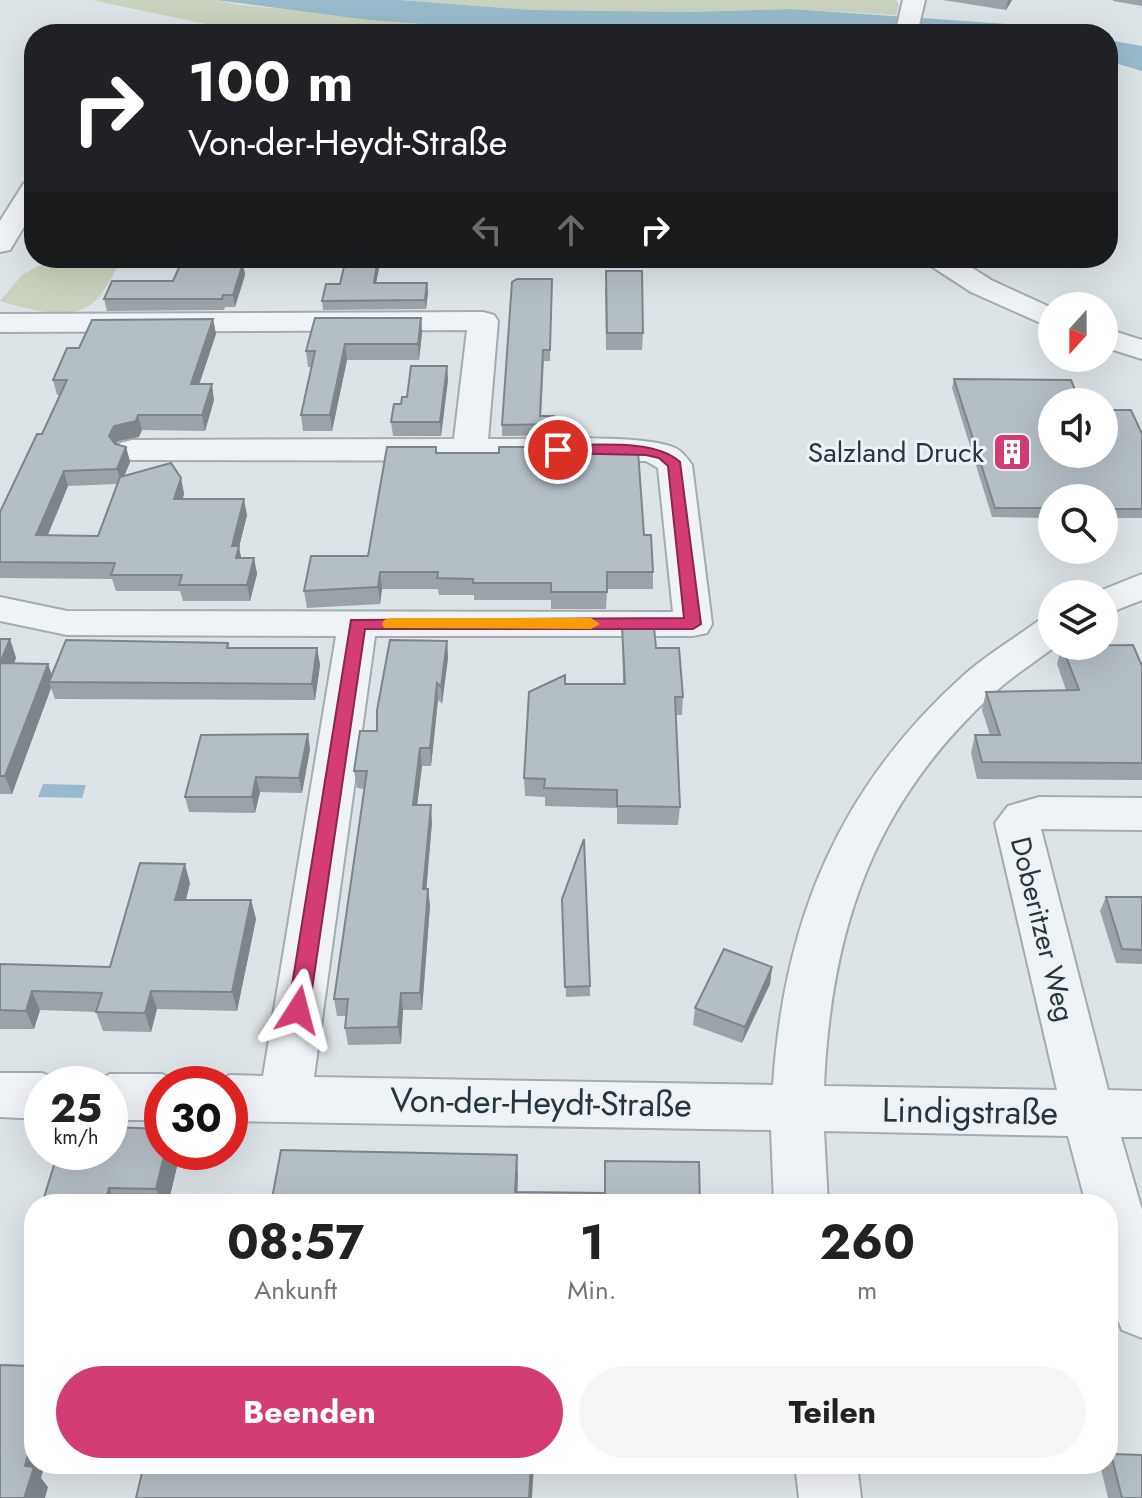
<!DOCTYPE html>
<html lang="de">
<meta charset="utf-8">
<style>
body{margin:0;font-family:Jost,sans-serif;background:#f6f6f6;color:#222;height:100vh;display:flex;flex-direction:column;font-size:30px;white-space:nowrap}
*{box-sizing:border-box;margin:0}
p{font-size:26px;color:#767676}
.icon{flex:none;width:44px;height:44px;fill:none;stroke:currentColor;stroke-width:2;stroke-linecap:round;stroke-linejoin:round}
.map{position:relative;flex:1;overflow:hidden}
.drawer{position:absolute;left:24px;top:1194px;width:1094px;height:280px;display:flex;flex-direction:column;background:#fff;border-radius:32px;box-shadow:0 8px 32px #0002}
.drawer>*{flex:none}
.guide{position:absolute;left:24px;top:24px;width:1094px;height:244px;border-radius:32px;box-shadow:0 8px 32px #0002;background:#202124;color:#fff;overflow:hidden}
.needle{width:52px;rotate:201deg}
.controls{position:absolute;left:1038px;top:292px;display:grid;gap:16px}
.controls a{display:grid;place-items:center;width:80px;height:80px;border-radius:50%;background:#fff;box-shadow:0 8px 32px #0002;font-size:40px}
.speed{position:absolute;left:24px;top:1066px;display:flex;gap:16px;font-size:40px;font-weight:700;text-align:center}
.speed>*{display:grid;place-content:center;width:104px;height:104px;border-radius:50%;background:#fff;box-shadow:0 8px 32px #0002;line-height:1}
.speed small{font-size:20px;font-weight:400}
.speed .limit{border:12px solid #d22;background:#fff;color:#111}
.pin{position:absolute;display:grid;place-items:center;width:68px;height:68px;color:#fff;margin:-34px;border:4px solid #fff;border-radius:50%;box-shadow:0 2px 8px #0007}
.me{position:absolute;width:88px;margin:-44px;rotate:9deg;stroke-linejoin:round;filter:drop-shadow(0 0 6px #0008)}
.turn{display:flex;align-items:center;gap:28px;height:168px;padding:0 32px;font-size:36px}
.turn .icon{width:104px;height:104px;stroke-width:2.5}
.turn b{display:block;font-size:56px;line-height:68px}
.lanes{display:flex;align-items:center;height:76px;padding:0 32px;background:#0003;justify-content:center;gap:40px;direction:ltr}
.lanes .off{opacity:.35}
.eta{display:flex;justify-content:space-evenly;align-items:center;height:136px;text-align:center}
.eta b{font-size:48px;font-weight:700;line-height:56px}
.action{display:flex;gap:16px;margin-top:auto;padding:16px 32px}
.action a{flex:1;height:92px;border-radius:48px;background:#d33c75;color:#fff;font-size:32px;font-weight:700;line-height:92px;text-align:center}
.action a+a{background:#f6f6f6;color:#222}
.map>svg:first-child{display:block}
.green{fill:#c8d2be}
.water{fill:#97bbca}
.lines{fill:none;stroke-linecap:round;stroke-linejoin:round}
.minor-casing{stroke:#a2acb2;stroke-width:4}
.minor{fill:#f0f3f6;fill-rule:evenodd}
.wall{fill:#9ba3a9;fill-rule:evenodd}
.shaded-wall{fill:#7e858a}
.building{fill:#b4bec5;stroke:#7e858a;stroke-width:2}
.route{fill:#d33c75;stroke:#89274c;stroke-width:2}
.slow{fill:#f59e0b}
.labels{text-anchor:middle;stroke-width:6;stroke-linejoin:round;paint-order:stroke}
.poi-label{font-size:28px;fill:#26353f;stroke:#edf2f5;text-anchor:end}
.street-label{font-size:28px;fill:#26353f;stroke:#edf2f5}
.near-street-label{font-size:34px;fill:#26353f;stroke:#edf2f5}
</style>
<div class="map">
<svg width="1142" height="1498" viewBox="0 0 1142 1498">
<rect width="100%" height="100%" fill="#dde4e8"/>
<path class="green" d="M92,0h124l25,5 238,23 111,1 2,5h-339z
M400,0h496l3,5 -3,10 -104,-6 -100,3 -161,-2z
M53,258h633l-531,2 -35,2c-7,12 -14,28 -24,38 -24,24 -67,9 -96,1l22,-26z"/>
<path class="water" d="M216,0h184l131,10 161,2 100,-3 230,16 52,9 -595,-6 -110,-8z
M1108,40l34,6v25l-34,-10z
M43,784l43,1 -4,13 -44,-1z"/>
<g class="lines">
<g class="minor-casing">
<path id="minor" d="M903,0h22l-8,34h-22z
M34,181v29l-24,40 -10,2v-31l24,-38z
M924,258h33l34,22 61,28v20l-81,-36 -43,-28z
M483,312l11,3 4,6 -10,118c40,1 155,-6 187,9 7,3 13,11 17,17l20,159 -5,9 -14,3h-318l-61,441 459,8c11,-165 66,-298 191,-410 22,-20 50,-36 74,-54l14,-4v29h4c-21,16 -44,30 -63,48 -119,109 -162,233 -169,392l233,4 -62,-267 13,-17 31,-9 103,1v32l-101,-1 67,261 34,1v46h-21l21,73v128l-20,-8c-18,-41 -14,-82 -14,-126h-22l-18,-68 -244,-5 4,73h-54l-3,-74 -541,-9v-37h-19l19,-9 33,1 73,-440 -269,-1 -67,-14v-24l67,14 606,1 -15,-144 -12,-7 -514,-1 -12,-3 -5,-7 5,-7 12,-3 322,-1 13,-109 -467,2v-18z
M1104,328l38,12v19l-38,-12z
M1142,574v26l-38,15v-21h-12z
M0,1073h42l18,7 2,4h-20v35l-42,-2z
M110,1074h52l20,10h-20v36h-52v-36h-20z
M795,1464h62l4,34h-62z"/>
</g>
<use href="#minor" class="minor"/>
</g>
<path class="wall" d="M943,0h69l-6,10z
M1113,0h29v6l-29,-5z
M346,258h33l1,6 -4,19 52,9 -2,17 -103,1 -1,-9 18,-17z
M243,263l2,12 -10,32h-10l-1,3 -117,1 -3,-12z
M552,279l-2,82h-6l-3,55h13v19l-52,1v-11z
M605,287l38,46 -1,17h-36z
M421,318l1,15 -3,27h-72l-15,71h-29l-2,-16 11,-48h-4l-2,-16z
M213,319l3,15 -17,50 15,16 -9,31 -63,-1 -3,7 -21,4 -2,3 10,3 4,15 -6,14 57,2 3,16 -1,5 64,16 -8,32 2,11h13l3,16 -7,27h-67l-3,-10h-64l-4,-12 -112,-1v-66l42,-78 18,-39h-3l-4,-15 26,-32zM117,484l-19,52 -50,-1 20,-49z
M447,366l1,14 -7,56h-48l-2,-14 10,-18 6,-7z
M954,379l98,23 90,32v84h-38v-20h-52v20l-60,-1 -40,-129z
M553,451l91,84 9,37v17h-46l-1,20h-55v-9h-77v-5h-35l-1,-6h-56l-2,15 -73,4 -3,-17 64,-35 69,-103h62z
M622,627l34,21 27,49 -1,18h-6l4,92 -2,18 -61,-1v-16l-72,-2v-9l-20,-1 -1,-18 41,-94h58z
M0,639h10l6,19 -2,5 34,1 4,12 176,-33 1,5h88l3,17 -5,35 -260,-1 -4,-11 -39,106h-12z
M447,641l1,17 -6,46 -4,-4 -7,66h-9l-5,39 15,17 -6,67h2l2,17 -8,104h-19l-2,34 -53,1 -3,-17 1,-12h-9l-3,-17 30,-210 -7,-1 -3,-17 23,-40z
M1062,646l80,20v114l-165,-1 -6,-26 4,-18h15l-8,-25 4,-18 80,-2 -9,-26z
M310,749l-8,44 -42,-1 -5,21 -66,-1 -4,-15z
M190,883l-4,17h65l5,19 -19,92 -80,-2 -6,23 -48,-1 -7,-19 -56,-2 -6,19h-34v-65l110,3z
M1106,897h36v67l-26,-1 -16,-52z
M562,899l28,87v10l-24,1z
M772,967l-2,17 -28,59 -49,-18 2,-17z
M162,1152h17l1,2 -12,50h-126z
M1108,1304l8,29 -5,8h-3z
M1111,1454l31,44h-34l-7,-29 4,-5h3v-5z"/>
<path class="shaded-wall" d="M1008,0h4l-6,10z
M378,258l2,6 -6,28v-9z
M243,263l2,12 -10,32 -2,-12z
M427,283l1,9 -2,17 -1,-9z
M421,318l1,15 -3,27 -1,-16z
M213,319l3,15 -22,66 -3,-16z
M345,344l2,16 -15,71 -2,-16z
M447,366l1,14 -7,56 -1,-14z
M212,384l2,16 -9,31 -3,-16z
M138,415l4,15 -3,7 -21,4 -5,11 -4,-16 5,-10z
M126,447l4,15 -9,22 -4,-15z
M64,471l4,15 -27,65 -5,-16z
M181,478l3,16 -7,21 -3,-16z
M244,499l3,16 -8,32 3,15 -3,12 -7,-28z
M254,558l3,16 -7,27 -3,-16z
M380,572l2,17 -2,15 -2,-17z
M10,639l6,19 -9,23 -7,-18z
M447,641l1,17 -6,46 -1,-17z
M317,648l3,17 -5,35 -3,-16z
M48,664l6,18h-5l2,6 -39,106 -7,-18z
M437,683l1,17 -7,66 -1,-18z
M308,734l2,15 -8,44 -3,-15z
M420,748l2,18 -7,56 -2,-17z
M256,777l4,15 -5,21 -3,-16z
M431,805l1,17 -7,84 -2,-17z
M185,864l5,19 -9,36 -6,-19z
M428,889l2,17 -8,104 -2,-17z
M251,900l5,19 -19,92 -5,-19z
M772,967l-2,17 -28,59 3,-16z
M32,991l8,19 -6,19 -8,-18z
M151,991l6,18 -6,23 -6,-19z
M401,993l2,17 -2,34 -3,-17z
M165,1152h14l1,2 -12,50h-6l-6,-15z
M517,1155l1,21 -1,28 -2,-12z
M109,1188l7,16h-11z
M34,1432v32h11l-4,14 7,9 -3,11h-21l1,-32z
M531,1464h3l-2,34h-3z"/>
<path class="building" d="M346,258h32l-4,25h53l-2,17 -103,1 4,-17h14z
M181,263h62l-10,32h-10l-1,4h-118l8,-18h61z
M606,271h36l1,62h-36z
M517,279h35l-2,71h-7l-3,66h14v8l-52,1 10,-143z
M315,318h106l-3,26h-73l-15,71h-29l14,-64h-9z
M213,319l-22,65h21l-10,31h-64l-2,6 -22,5 -5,10 6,8 11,3 -9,22 -53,2 -28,64 62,1 22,-59 51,-14 10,15 -7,21h70l-12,47h7l-3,12h18l-7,27h-68l3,-10h-71l4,-12 -115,-1v-50l37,-78h5l25,-54h-14l14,-32h12l13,-28z
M411,366h36l-7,56h-49l3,-18h7l1,-7h5z
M954,379l117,1 9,22h-28v52h52v-44h27l11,24v75h-38v-11h-52v10h-57z
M387,447h49v6h63v-6h54v4h85l6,84h7l2,37h-46v20h-56v-9h-78v-4l-36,-1 1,-6h-58l-2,15 -74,4 7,-35h57z
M622,627h32l2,21h23l4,49h-8l5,110 -63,-1v-16l-73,-2 1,-9 -21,-1 5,-86 36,-17v9h60z
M0,639h10l-10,24 48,1 -43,112h-5z
M66,640l162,3 -1,5h90l-5,36 -263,-2z
M390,640l57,1 -6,46 -4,-4 -7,65h-10l-7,57h18l-8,84h5l-8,104h-19l-3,34 -53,1 3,-29h-14l33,-228h-13l6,-40h17v-21z
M1133,645l9,21v97l-160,-1 -7,-27h25l-14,-43 93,-2 -17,-44z
M308,734l-9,44 -43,-1 -4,20h-67l16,-62z
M584,839l6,147 -25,1 -3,-88z
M140,863l45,1 -10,36h76l-19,92 -81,-1 -6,22 -49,-1 6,-19 -70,-2 -6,20 -26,-1v-46l110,3z
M1106,897h36v53l-20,-1z
M724,949l48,18 -27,60 -50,-19z
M110,1127l52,2v23h3l-9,37 -47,-1 -4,16h-63l16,-52h52z
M281,1150l236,5 -2,37 90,1v-32l94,1 1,42h-429z
M1108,1304l8,29h-8z
M0,1365l34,1v66l-9,34 9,1 -10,31h-24z
M1111,1454l31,1v43h-20z
M144,1464h387l-2,34h-393z"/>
<path class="route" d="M558,445c35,1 96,-7 122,17l21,162 -8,5h-328l-56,381 -3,6 -8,3 -7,-3 -3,-6 63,-390 333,-2 -16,-152 -9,-8 -13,-3 -93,-2 -2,-3z"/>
<path class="slow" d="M390,618h201l9,6 -9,5 -207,-1 -2,-4 2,-4z"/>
<defs>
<g id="building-square" transform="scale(2)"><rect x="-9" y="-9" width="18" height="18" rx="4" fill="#d33c75" stroke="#edf2f5"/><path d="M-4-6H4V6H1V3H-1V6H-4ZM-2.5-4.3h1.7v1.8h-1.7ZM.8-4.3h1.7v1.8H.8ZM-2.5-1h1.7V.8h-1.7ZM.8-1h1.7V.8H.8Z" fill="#fff"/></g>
</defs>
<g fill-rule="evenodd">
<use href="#building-square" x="1012" y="452"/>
</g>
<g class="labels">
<g class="poi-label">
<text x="984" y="462">Salzland Druck</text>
</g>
<g class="street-label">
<text transform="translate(1043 929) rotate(76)" y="10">Doberitzer Weg</text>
</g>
<g class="near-street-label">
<text transform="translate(541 1102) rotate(1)" y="12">Von-der-Heydt-Straße</text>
<text transform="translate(970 1111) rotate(1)" y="12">Lindigstraße</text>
</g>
</g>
</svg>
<div class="controls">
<a><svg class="needle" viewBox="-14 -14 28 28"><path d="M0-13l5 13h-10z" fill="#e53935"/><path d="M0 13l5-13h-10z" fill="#767676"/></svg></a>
<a><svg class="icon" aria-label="sound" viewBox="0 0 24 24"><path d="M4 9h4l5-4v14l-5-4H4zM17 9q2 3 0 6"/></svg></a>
<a><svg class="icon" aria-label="search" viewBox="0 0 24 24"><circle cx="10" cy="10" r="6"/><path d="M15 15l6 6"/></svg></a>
<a><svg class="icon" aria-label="layers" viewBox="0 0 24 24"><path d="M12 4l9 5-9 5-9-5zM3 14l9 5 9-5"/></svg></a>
</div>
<div class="speed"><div>25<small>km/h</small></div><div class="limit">30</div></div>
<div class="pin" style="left:558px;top:450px;background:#d93025"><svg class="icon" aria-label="arrive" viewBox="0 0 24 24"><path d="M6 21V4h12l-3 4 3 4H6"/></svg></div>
<svg class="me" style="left:298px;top:1010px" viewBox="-20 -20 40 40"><path d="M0-17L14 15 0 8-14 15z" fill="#d33c75" stroke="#fff" stroke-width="4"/></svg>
<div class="guide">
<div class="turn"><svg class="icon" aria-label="right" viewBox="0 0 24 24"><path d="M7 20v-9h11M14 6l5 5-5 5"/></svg><div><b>100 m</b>Von-der-Heydt-Straße</div></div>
<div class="lanes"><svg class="icon off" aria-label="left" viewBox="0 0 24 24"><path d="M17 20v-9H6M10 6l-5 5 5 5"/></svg><svg class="icon off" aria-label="ahead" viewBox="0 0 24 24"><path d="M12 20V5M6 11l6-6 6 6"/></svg><svg class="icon" aria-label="right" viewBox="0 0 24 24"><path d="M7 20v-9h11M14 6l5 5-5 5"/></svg></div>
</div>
<section class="drawer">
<div class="eta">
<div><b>08:57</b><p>Ankunft</p></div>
<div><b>1</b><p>Min.</p></div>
<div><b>260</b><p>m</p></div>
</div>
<div class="action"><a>Beenden</a><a>Teilen</a></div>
</section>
</div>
